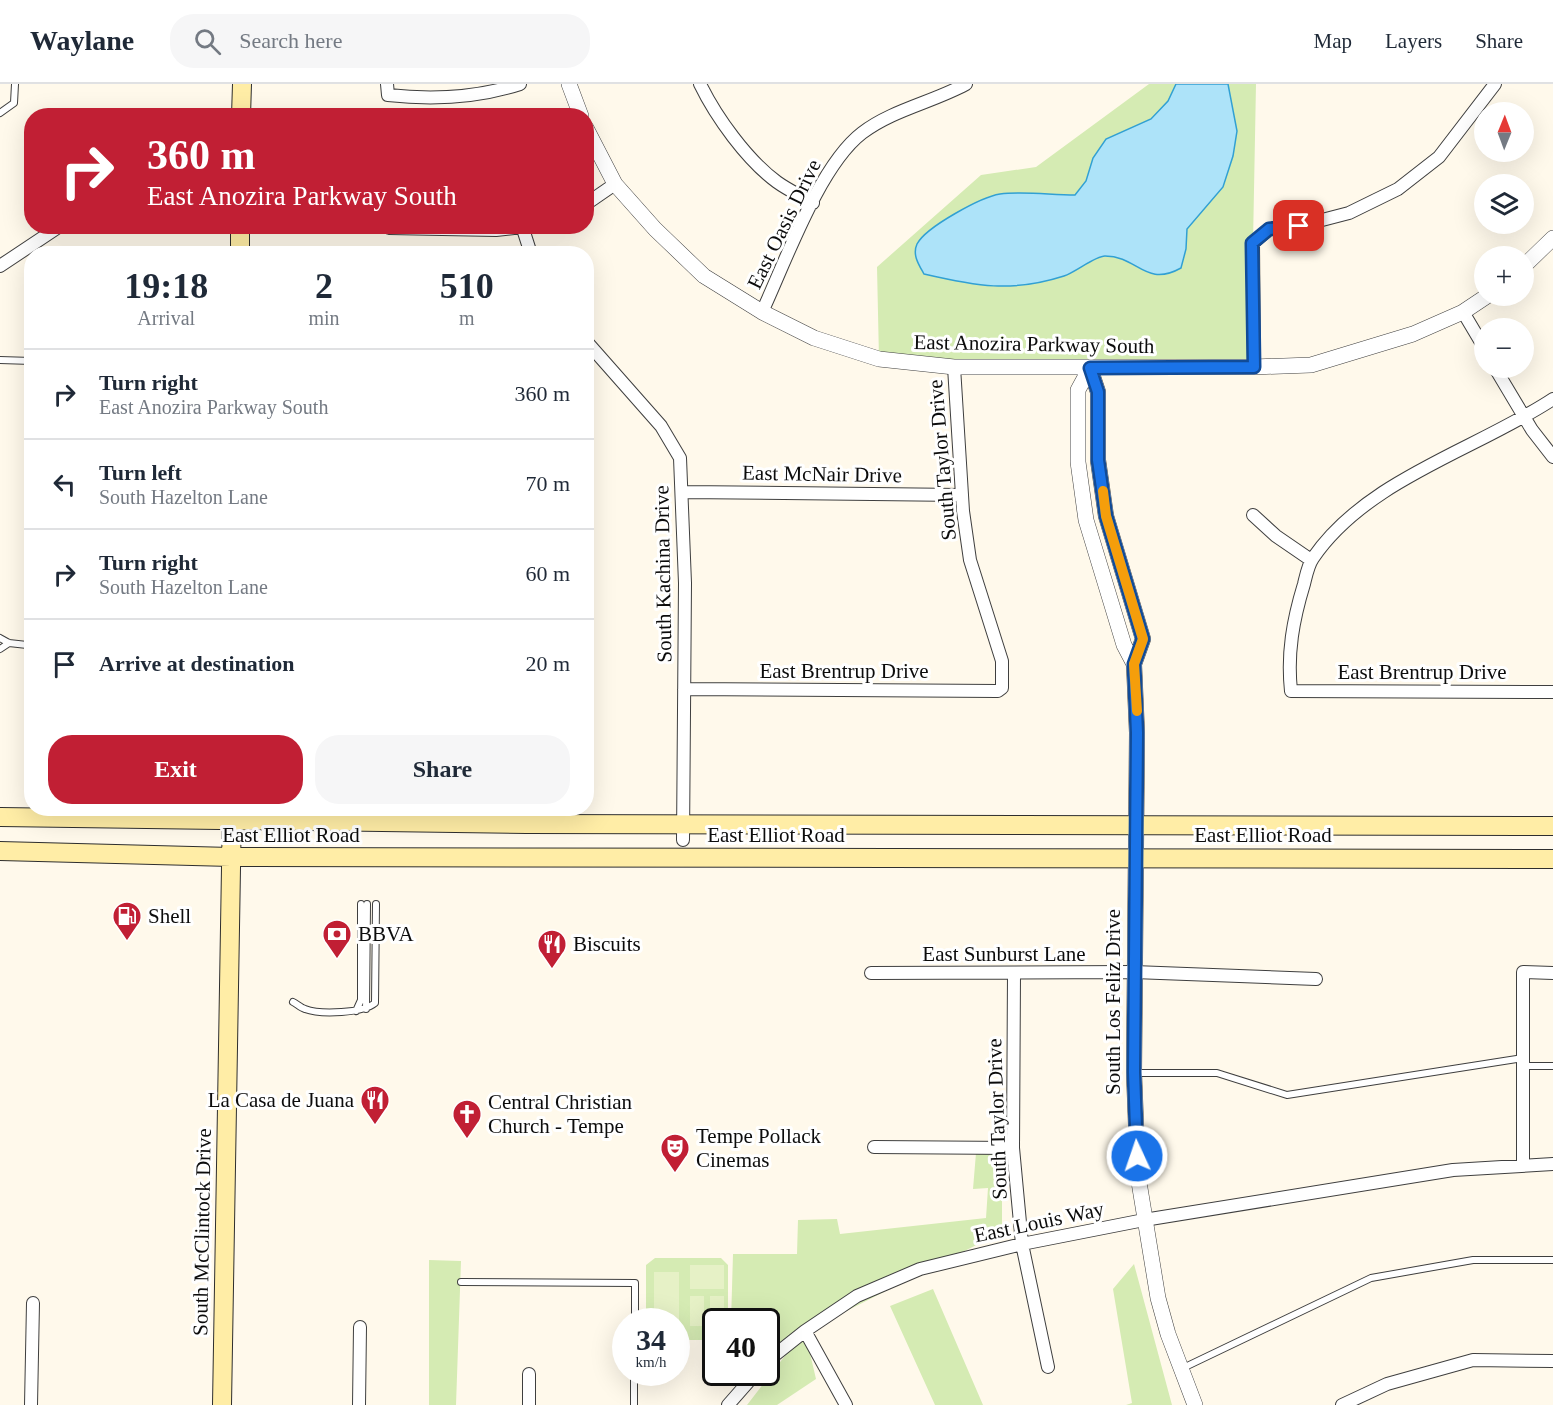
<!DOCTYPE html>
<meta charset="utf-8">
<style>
body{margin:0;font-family:"Times New Roman",serif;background:#f6f6f7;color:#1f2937;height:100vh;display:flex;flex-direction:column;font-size:22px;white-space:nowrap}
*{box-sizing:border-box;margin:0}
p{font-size:20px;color:#747a83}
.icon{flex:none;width:33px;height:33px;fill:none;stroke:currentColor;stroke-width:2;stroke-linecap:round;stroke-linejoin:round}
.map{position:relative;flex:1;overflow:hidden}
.panel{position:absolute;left:24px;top:162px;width:570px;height:570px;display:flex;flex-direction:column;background:#fff;border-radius:24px;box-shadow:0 6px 24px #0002}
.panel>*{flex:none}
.hud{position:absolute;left:24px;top:24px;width:570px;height:126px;border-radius:24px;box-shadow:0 6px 24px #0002;background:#c11f34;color:#fff;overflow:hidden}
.needle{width:39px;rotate:1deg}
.buttons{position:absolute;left:1474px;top:18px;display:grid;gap:12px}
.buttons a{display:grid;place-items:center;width:60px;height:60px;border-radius:50%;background:#fff;box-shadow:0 6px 24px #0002;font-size:30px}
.speed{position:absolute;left:612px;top:1224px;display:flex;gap:12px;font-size:30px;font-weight:700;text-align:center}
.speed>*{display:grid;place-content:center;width:78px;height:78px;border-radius:50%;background:#fff;box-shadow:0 6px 24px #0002;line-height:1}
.speed small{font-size:15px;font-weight:400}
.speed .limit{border:3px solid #111;border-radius:9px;background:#fff;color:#111}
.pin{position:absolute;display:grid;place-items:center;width:51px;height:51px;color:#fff;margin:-26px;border-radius:12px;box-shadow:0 3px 9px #0006}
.me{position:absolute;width:66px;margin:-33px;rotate:357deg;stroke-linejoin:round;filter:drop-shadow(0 0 4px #0008)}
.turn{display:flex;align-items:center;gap:21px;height:126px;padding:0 24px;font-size:27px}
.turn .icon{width:78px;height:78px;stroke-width:2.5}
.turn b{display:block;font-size:42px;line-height:51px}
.eta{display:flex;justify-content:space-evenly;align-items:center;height:102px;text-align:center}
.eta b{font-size:36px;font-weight:700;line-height:42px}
.button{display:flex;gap:12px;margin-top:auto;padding:12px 24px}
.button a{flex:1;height:69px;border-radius:24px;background:#c11f34;color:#fff;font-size:24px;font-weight:700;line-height:69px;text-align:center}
.button a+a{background:#f6f6f7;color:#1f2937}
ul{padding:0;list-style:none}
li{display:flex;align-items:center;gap:18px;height:90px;padding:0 24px;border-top:2px solid #e0e1e3}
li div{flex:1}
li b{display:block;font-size:22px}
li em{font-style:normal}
header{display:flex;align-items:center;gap:36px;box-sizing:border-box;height:84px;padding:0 30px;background:#fff;border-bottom:2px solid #e0e1e3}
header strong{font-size:28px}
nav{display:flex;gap:33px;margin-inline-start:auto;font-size:21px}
.search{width:420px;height:54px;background:#f6f6f7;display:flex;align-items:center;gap:15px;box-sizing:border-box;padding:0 21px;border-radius:24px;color:#747a83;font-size:22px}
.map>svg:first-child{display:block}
.green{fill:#d5ebb3}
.pitch{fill:#e6f1c6}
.water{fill:#ade3f9;stroke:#31a0d3;stroke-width:1.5}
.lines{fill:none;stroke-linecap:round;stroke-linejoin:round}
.service-casing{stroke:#3f3f3f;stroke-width:8}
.minor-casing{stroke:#3f3f3f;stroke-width:14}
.tertiary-casing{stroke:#3f3f3f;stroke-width:16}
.secondary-casing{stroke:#2e2e2e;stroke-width:20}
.service{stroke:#fff;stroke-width:6}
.minor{stroke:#fff;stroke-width:12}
.tertiary{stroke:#fff;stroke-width:15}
.secondary{stroke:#ffeda6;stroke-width:18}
.route-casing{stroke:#114b97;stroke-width:15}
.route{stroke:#1a73e8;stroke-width:10}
.slow{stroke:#f59e0b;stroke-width:10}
.labels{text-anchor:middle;stroke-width:6;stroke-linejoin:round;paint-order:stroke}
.street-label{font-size:21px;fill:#0c0c0c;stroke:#fff}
.poi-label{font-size:21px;fill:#0c0c0c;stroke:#fff;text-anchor:start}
</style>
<header>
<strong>Waylane</strong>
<div class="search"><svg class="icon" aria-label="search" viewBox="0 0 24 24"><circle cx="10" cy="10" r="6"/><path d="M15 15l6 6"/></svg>Search here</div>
<nav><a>Map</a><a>Layers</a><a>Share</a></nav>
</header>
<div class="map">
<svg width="1553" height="1321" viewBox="0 0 1553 1321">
<rect width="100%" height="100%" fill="#fff9eb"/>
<path class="green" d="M1149,0h107l-3,159 1,124 -375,-8 -2,-92 104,-92 55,-8z
M1013,1064l-11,11v73l-197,100 11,47 -39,26h-30l54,-70 -34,17 -1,-30h-35l2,-68h64l1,-34 39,-1 3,15 146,-16 2,-30 -15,1 3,-36z
M655,1174h66l7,7v56l-12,1 -1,18h-38l-1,-18 -30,-1v-56z
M429,1176l32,1 -5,144h-27z
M1134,1180l38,141h-46l6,-2 -19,-114z
M933,1205l50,116h-48l-45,-99z"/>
<path class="pitch" d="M690,1181h34v24h-34z
M654,1188h25v53l-3,-3 -22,-1z
M690,1212h14v30h-14z
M710,1212h14v25l-8,1 -1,4h-5z"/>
<path class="water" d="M1176,0h52l9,47 -4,25 -10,31 -36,42 -1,20 -5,19c-36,20 -43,-12 -76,-12 -10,0 -29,16 -41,20 -53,17 -88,10 -140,-2 -5,-9 -12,-19 -7,-30 9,-17 64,-47 83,-50 24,-3 51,1 75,1l11,-14 7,-23 13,-19 45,-20 17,-18z"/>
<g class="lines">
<g class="service-casing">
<path id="service" d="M0,29l14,-10 1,-19
M0,276l32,1
M0,554l9,5 18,2
M0,565l9,-6
M293,918c4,2 8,6 12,7 16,6 58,4 70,-6l1,-99
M366,925l1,-105
M356,927l5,-11v-96
M1523,982h30
M1134,989h83l70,22 236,-37
M461,1198l174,1v39
M1183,1284l188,-90 102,-18h80
M634,1321v-33"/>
</g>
<g class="minor-casing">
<path id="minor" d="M387,0l1,11c45,5 89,3 132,-11
M700,0c16,33 47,76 77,98 11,8 24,14 36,21
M586,120l29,-20
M389,144l107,2 36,-4
M523,145l8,25
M0,182l60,-40
M762,228c23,-49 57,-146 100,-179 30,-23 71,-31 104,-49
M1463,228l22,37
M586,257l75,85 19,32 5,125 -2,257
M1254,283l-1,-124 16,-14 30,-3 50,-13 49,-24 41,-32 56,-73
M1495,284l37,62 21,27
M1553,315c-77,51 -186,80 -240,159 -5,7 -7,18 -9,26 -11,36 -17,69 -13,107l262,1
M683,408l278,3
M1253,431l23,21 35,24
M684,605l314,2 4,-3v-27l-32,-101 -7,-49 -9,-144
M871,889l263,-1 182,7
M1014,890l-1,174 9,96 26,123
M874,1063l139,1
M1523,1080v-192l30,1
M805,1247l41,74
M766,1278l39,-31 52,-35 63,-27 102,-25 122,-24 309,-50 100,-6
M31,1321l2,-102
M359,1321l1,-78
M529,1321v-31
M728,1321l29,-33
M1342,1321l45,-21 86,-24 80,1"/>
</g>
<g class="tertiary-casing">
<path id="tertiary" d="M569,0l12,32
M586,44l29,56 40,45 49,47 58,36 52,26 65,21 75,8h300l57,-2 102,-31 50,-22 24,-16
M1524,182l29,-28
M1090,284l8,24v68l8,56 37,123 -9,25 3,69 -3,340 4,103 20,122 10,36 27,71
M1090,284l-12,22v72l8,58 38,125 10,19"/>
</g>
<g class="secondary-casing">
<path id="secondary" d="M241,32l1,-32
M240,170v-28
M0,733l527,7 1026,2
M0,767l231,6 1322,2
M222,1321l10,-597"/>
</g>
<use href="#service" class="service"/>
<use href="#minor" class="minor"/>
<use href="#tertiary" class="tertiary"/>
<use href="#secondary" class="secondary"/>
</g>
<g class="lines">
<g class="route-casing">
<path id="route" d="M1137,1072l-3,-84 3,-339 -3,-69 9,-25 -37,-123 -8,-56v-68l-8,-24 164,-1 -2,-124 17,-14 30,-3"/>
</g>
<use href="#route" class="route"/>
<path class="slow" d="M1103,407l3,25 37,123 -9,25 3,47"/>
</g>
<defs>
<g id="fuel-pin" transform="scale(1.5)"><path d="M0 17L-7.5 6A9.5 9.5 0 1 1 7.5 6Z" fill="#c11f34" stroke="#fff"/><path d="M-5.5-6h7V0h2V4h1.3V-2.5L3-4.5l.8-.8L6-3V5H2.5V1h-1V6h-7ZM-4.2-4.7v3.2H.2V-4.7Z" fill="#fff"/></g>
<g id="bank-pin" transform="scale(1.5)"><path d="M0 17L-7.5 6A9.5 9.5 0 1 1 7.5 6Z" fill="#c11f34" stroke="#fff"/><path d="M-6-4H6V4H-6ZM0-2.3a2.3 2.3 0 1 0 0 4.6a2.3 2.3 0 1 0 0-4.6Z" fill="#fff"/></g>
<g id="restaurant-pin" transform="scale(1.5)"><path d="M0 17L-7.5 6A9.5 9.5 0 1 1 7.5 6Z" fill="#c11f34" stroke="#fff"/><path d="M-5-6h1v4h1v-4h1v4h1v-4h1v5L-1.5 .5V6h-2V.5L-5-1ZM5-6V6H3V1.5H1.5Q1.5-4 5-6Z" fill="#fff"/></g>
<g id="church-pin" transform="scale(1.5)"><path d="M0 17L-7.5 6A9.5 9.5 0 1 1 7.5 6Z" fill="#c11f34" stroke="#fff"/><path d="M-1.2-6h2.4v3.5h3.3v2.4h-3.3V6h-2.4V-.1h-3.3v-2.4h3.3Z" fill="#fff"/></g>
<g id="theatre-pin" transform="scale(1.5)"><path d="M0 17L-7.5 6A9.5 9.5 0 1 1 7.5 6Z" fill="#c11f34" stroke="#fff"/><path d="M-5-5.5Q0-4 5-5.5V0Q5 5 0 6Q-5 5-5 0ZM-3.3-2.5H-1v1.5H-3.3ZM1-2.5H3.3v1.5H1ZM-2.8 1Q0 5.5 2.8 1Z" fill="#fff"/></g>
</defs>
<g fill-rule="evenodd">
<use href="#fuel-pin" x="127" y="832"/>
<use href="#bank-pin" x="337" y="850"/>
<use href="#restaurant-pin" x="552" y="860"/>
<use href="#restaurant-pin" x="375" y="1016"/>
<use href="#church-pin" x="467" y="1030"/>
<use href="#theatre-pin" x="675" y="1064"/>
</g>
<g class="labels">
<g class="street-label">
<text transform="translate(784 140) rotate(-64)" y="7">East Oasis Drive</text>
<text transform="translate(1034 260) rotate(1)" y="7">East Anozira Parkway South</text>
<text transform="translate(942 376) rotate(-95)" y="7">South Taylor Drive</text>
<text transform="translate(822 390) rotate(1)" y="7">East McNair Drive</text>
<text transform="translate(663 490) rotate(-91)" y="7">South Kachina Drive</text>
<text x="844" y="594">East Brentrup Drive</text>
<text x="1422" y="595">East Brentrup Drive</text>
<text x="291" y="758">East Elliot Road</text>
<text x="776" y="758">East Elliot Road</text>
<text x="1263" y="758">East Elliot Road</text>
<text x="1004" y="877">East Sunburst Lane</text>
<text transform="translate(1113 918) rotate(-90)" y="7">South Los Feliz Drive</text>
<text transform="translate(997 1035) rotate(-92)" y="7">South Taylor Drive</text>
<text transform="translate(1039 1138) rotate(-12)" y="7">East Louis Way</text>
<text transform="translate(202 1148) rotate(-89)" y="7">South McClintock Drive</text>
</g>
<g class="poi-label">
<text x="148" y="839">Shell</text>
<text x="358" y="857">BBVA</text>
<text x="573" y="867">Biscuits</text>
<text x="354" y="1023" text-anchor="end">La Casa de Juana</text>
<text x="488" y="1025">Central Christian<tspan x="488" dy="24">Church - Tempe</tspan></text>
<text x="696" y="1059">Tempe Pollack<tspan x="696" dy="24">Cinemas</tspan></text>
</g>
</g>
</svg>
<div class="buttons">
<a><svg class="needle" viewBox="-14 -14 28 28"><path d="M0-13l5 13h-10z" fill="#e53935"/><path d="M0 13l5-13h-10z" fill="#747a83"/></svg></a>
<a><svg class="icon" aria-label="layers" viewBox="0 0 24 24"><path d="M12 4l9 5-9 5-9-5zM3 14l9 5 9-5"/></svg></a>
<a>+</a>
<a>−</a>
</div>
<div class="speed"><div>34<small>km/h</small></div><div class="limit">40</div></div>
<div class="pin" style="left:1299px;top:142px;background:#d93025"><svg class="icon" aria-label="arrive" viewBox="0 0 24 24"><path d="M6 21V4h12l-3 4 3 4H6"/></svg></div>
<svg class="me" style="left:1137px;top:1072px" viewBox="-20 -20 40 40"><circle r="17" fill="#1a73e8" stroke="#fff" stroke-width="3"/><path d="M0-11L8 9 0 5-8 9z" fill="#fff"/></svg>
<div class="hud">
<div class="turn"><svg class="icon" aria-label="right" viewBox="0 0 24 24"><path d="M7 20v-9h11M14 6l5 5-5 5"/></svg><div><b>360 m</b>East Anozira Parkway South</div></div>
</div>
<section class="panel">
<div class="eta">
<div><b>19:18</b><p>Arrival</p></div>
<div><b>2</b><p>min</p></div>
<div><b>510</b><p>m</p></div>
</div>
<ul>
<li><svg class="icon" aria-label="right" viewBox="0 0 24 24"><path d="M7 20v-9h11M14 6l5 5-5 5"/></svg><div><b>Turn right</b><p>East Anozira Parkway South</p></div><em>360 m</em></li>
<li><svg class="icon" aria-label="left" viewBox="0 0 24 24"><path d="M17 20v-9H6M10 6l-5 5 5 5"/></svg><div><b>Turn left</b><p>South Hazelton Lane</p></div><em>70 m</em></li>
<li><svg class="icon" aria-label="right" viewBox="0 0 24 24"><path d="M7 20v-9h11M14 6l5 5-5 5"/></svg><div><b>Turn right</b><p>South Hazelton Lane</p></div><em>60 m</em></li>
<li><svg class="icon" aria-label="arrive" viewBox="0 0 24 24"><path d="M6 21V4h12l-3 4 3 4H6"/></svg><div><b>Arrive at destination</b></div><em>20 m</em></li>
</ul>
<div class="button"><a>Exit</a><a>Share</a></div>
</section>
</div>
